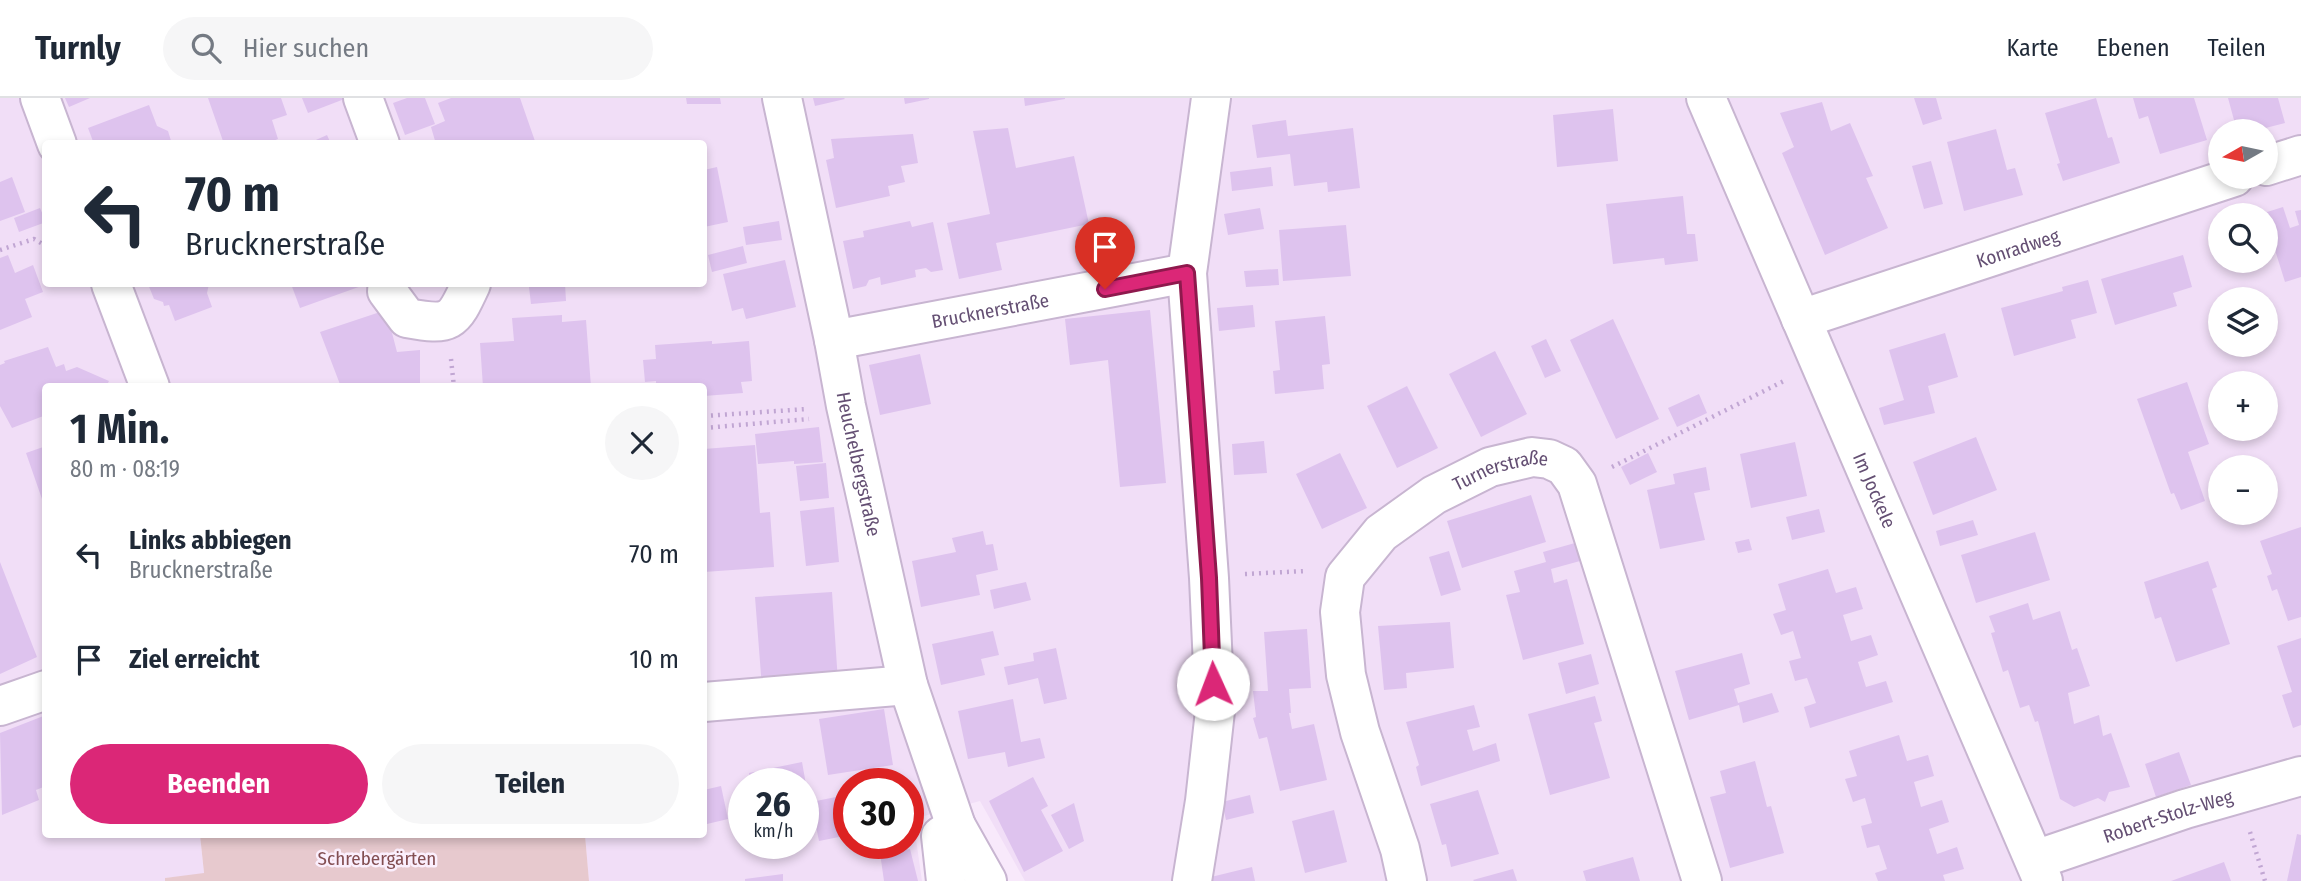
<!DOCTYPE html>
<html lang="de">
<meta charset="utf-8">
<style>
body{margin:0;font-family:"Fira Sans Condensed",sans-serif;background:#f6f6f7;color:#1f2937;height:100vh;display:flex;flex-direction:column;font-size:26px;white-space:nowrap}
*{box-sizing:border-box;margin:0}
p{font-size:23px;color:#747a83}
.icon{flex:none;width:38px;height:38px;fill:none;stroke:currentColor;stroke-width:2;stroke-linecap:round;stroke-linejoin:round}
.map{position:relative;flex:1;overflow:hidden}
.drawer{position:absolute;left:42px;top:285px;width:665px;height:455px;display:flex;flex-direction:column;background:#fff;border-radius:7px;box-shadow:0 4px 10px #0003}
.drawer>*{flex:none}
.hud{position:absolute;left:42px;top:42px;width:665px;height:147px;border-radius:7px;box-shadow:0 4px 10px #0003;background:#fff;color:#1f2937;overflow:hidden}
.needle{width:46px;rotate:261deg}
.fabs{position:absolute;left:2208px;top:21px;display:grid;gap:14px}
.fabs a{display:grid;place-items:center;width:70px;height:70px;border-radius:50%;background:#fff;box-shadow:0 4px 10px #0003;font-size:35px}
.speed{position:absolute;left:728px;top:670px;display:flex;gap:14px;font-size:35px;font-weight:700;text-align:center}
.speed>*{display:grid;place-content:center;width:91px;height:91px;border-radius:50%;background:#fff;box-shadow:0 4px 10px #0003;line-height:1}
.speed small{font-size:18px;font-weight:400}
.speed .limit{border:10px solid #d22;background:#fff;color:#111}
.pin{position:absolute;display:grid;place-items:center;width:60px;height:60px;color:#fff;margin:-72px -30px;border-radius:50% 50% 50% 0;rotate:-45deg;box-shadow:0 0 7px #0007}
.pin .icon{rotate:45deg}
.me{position:absolute;width:77px;margin:-38px;rotate:358deg;stroke-linejoin:round;filter:drop-shadow(0 0 5px #0008)}
.turn{display:flex;align-items:center;gap:24px;height:147px;padding:0 28px;font-size:32px}
.turn .icon{width:91px;height:91px;stroke-width:2.5}
.turn b{display:block;font-size:49px;line-height:60px}
.round{display:grid;place-items:center;flex:none;width:74px;height:74px;border-radius:37px;background:#f6f6f7}
.overview{display:flex;align-items:center;justify-content:space-between;height:119px;padding:0 28px}
h1{font-size:42px;font-weight:700;line-height:52px}
.cta{display:flex;gap:14px;margin-top:auto;padding:14px 28px}
.cta a{flex:1;height:80px;border-radius:42px;background:#db2777;color:#fff;font-size:28px;font-weight:700;line-height:80px;text-align:center}
.cta a+a{background:#f6f6f7;color:#1f2937}
ul{padding:0;list-style:none}
li{display:flex;align-items:center;gap:21px;height:105px;padding:0 28px}
li div{flex:1}
li b{display:block;font-size:26px}
li em{font-style:normal}
header{display:flex;align-items:center;gap:42px;box-sizing:border-box;height:98px;padding:0 35px;background:#fff;border-bottom:2px solid #e0e1e3}
header strong{font-size:33px}
nav{display:flex;gap:38px;margin-inline-start:auto;font-size:24px}
.search{width:490px;height:63px;background:#f6f6f7;display:flex;align-items:center;gap:18px;box-sizing:border-box;padding:0 24px;border-radius:38px;color:#747a83;font-size:26px}
.map>svg:first-child{display:block}
.residential{fill:#f1def7;fill-rule:evenodd}
.garden{fill:#e7c9ce}
.building{fill:#dec3ee}
.lines{fill:none;stroke-linecap:round;stroke-linejoin:round}
.minor-casing{stroke:#c8b5d1;stroke-width:42}
.path{stroke:#c1a6d3;stroke-width:4.5;stroke-dasharray:2 5;stroke-linecap:butt}
.minor{stroke:#fff;stroke-width:38}
.route-casing{stroke:#8e194d;stroke-width:18}
.route{stroke:#db2777;stroke-width:12}
.labels{text-anchor:middle;stroke-width:5;stroke-linejoin:round;paint-order:stroke}
.street-label{font-size:19px;fill:#644f73;stroke:#fbeffd}
.park-label{font-size:19px;fill:#834e52;stroke:#fbeffd}
</style>
<header>
<strong>Turnly</strong>
<div class="search"><svg class="icon" aria-label="search" viewBox="0 0 24 24"><circle cx="10" cy="10" r="6"/><path d="M15 15l6 6"/></svg>Hier suchen</div>
<nav><a>Karte</a><a>Ebenen</a><a>Teilen</a></nav>
</header>
<div class="map">
<svg width="2301" height="783" viewBox="0 0 2301 783">
<rect width="100%" height="100%" fill="#f8e9fb"/>
<path class="residential" d="M0,0h2301v783h-1276l-45,-80 -67,18 9,62h-333l-4,-46h119v-448h-658v448h154l4,39 -39,4v3h-165zM2221,33h45v46h-45zM46,46h658v140h-658zM2221,117h45v46h-45zM2221,201h45v46h-45zM2221,285h45v46h-45zM2221,369h45v46h-45zM744,686h59v60h-59zM849,686h59v60h-59z"/>
<path class="garden" d="M200,737h385l4,46h-424v-3l39,-5z"/>
<path class="building" d="M65,0h25l-21,9z
M208,0h73l6,17 -15,5 6,19 -13,5h-13l-1,-3 -7,3h-20z
M302,0h45l-39,15z
M407,0h18l10,26 -30,11 -12,-32z
M451,0h69l16,46h-100l-5,-17 14,-6 -7,-18z
M686,0h34l1,6h-34z
M813,0h31l1,1 -30,7z
M904,0h25v1l-24,5z
M1024,0h41v1l-40,7z
M1914,0h22l6,21 -19,6z
M2096,0l12,40 4,-1 8,26 -57,18 -6,-17 3,-1 -15,-50z
M2133,0h61l13,42 -47,14 -12,-38 -9,3z
M2228,0h50l7,25 -31,8h-17z
M1822,4l9,29 19,-8 23,53 -7,2 22,50 -63,27 -43,-102 12,-6 -14,-34z
M149,7l8,21 11,5 4,13h-78l-6,-16z
M1613,11l5,52 -61,6 -4,-52z
M1286,22l2,16 65,-8 7,60 -32,4 -1,-10 -33,4 -4,-32 -33,4 -5,-33z
M1008,30l8,40 58,-12 15,68 -93,19 6,27 -43,9 -12,-56 43,-9 -17,-83z
M1996,31l11,41 8,-2 8,27 -59,16 -17,-69z
M913,36l5,29 -17,3 4,16 -17,4 2,10 -54,12 -10,-48 8,-2 -3,-19z
M327,37l4,9h-24z
M1931,63l12,43 -19,5 -12,-43z
M717,69l11,55 -24,5v-57z
M1271,69l2,19 -41,5 -2,-19z
M12,79l13,35 -25,9v-39z
M1683,98l4,38h8l3,27 -33,4 -1,-7 -51,6 -7,-60z
M2283,109l7,21 9,-3 -4,-14 6,-1v67l-16,5 -15,-48 4,-1 -7,-21z
M40,110l6,14 -27,10 -5,-14z
M1260,110l4,21 -36,6 -4,-21z
M779,123l3,19 -36,5 -3,-18z
M910,123l2,6 21,-5 10,48 -12,2 -5,-4 -11,2 1,7 -35,8 -1,-8 -11,3 -3,6 -13,3 -10,-48 21,-4 -1,-6z
M1346,127l5,51 -68,5 -4,-51z
M743,148l4,17 -35,9 -4,-17z
M8,157l7,18 18,-8 10,27 -18,7 7,18 -32,13v-72z
M2183,157l9,32 -19,6 4,13 -62,19 -14,-46z
M785,162l11,47 -50,12 -3,-11 -11,3 -9,-37z
M1278,171l1,16 -33,2 -2,-16z
M2088,182l9,33 -26,7 5,18 -62,18 -13,-48 62,-17 -1,-4z
M148,186h61l-2,9 5,14 -37,14 -6,-16 -5,1 -1,-4 -9,-3z
M291,186h76l-67,24z
M565,186l1,17 -35,3 -2,-17z
M1253,207l2,22 -36,4 -2,-23z
M386,212l11,42 23,-2v37h-79l-21,-55z
M1150,212l16,173 -46,4 -12,-127 -38,5 -5,-46z
M562,217v7l24,-2 5,67h-108l-3,-44 34,-2 -2,-23z
M1325,218l5,48 -8,1 2,24 -49,5 -2,-23 7,-1 -5,-49z
M1613,221l46,100 -43,20 -46,-99z
M1945,235l13,44 -30,9 7,27 -51,12 -5,-17 25,-8 -15,-50z
M1546,241l15,32 -16,7 -14,-32z
M712,243v3l37,-3 3,40 -11,1 2,11 -39,3v-9h-48v-6l-11,1 -2,-22 13,-1 -1,-14z
M48,249l8,20 8,-3 2,7 11,-4 32,14 -3,6h-60v28l-34,13 -12,-22v-41l5,-2 -1,-2z
M1495,253l32,63 -46,23 -32,-63z
M920,256l11,50 -51,11 -11,-50z
M2187,284l22,62 -21,8 17,49 -24,9 -7,-17 -3,1 -34,-95z
M1407,288l31,62 -41,20 -30,-62z
M1699,296l8,19 -30,14 -9,-19z
M819,329l4,35 -29,2v-3l-36,3 -3,-30z
M1976,339l21,53 -64,25 -20,-53z
M1264,343l3,32 -33,2 -2,-31z
M1795,344l12,54 -56,12 -11,-54z
M755,347l5,68 10,-1 4,55 -70,5v-123z
M46,348v52l-4,1 -16,-46z
M1340,355l27,55 -45,21 -26,-55z
M1648,355l9,19 -27,13 -9,-18z
M826,365l3,35 -29,3 -4,-35z
M1706,369l4,23 -16,3 11,47 -45,9 -13,-59 28,-6 -2,-10z
M1531,397l15,47 -84,26 -15,-47z
M834,409l5,55 -33,4 -6,-55z
M1819,411l6,23 -33,8 -6,-23z
M1973,422l5,15 -38,11 -4,-15z
M2301,429v90l-13,4 -11,-32 -5,2 -5,-15 5,-2 -12,-33z
M983,433l3,14 7,-1 5,26 -22,5 4,20 -59,12 -9,-46 44,-9 -4,-14z
M2035,434l15,48 -74,23 -15,-48z
M1749,441l3,11 -14,3 -3,-11z
M1575,445l5,18 -29,8 3,14 13,-4 17,65 -61,16 -17,-65 14,-3 -6,-21 32,-9 -3,-10z
M1449,453l12,39 -20,6 -12,-39z
M2208,463l9,26 -5,2 18,55 -54,18 -15,-45 -6,2 -11,-37z
M0,464l37,95 -37,17z
M1828,471l8,24 20,-6 7,22 -20,6 8,26 20,-6 7,20 -20,7 8,25 20,-6 7,21 -83,26 -6,-21 12,-4 -9,-25 -12,3 -6,-20 12,-3 -8,-27 -12,4 -8,-21 13,-4 -8,-26z
M1026,484l5,18 -37,9 -4,-19z
M832,494l6,90 -76,6 -7,-91z
M2028,505l5,17 27,-9 12,39 5,-2 13,38 -22,7 6,31 25,-9 4,21 8,-3 19,54 -21,5 -4,10 -7,-4 -24,9 -14,-8 -22,-78 -3,1 -6,-17 -9,3 -12,-38 -5,2 -12,-39 4,-1 -6,-16z
M1450,524l4,46 -48,5 1,15 -23,2 -6,-64z
M1307,531l4,59 -22,1 2,24h-2l3,16 22,-5 13,56 -47,11 -13,-54 -8,2 -6,-21 3,-1 -3,-26h15l-4,-59z
M993,533l6,24 -18,4 4,16 -44,10 -9,-41z
M2301,540v87l-8,3 -11,-33 10,-3 -15,-46z
M1056,550l11,51 -23,5 -6,-26 -30,7 -4,-18 30,-6 -1,-8z
M1742,555l8,31 -16,5 4,14 34,-10 7,19 -36,11 -4,-18 -50,15 -14,-49z
M1591,556l8,30 -33,10 -8,-31z
M1595,598l7,25 -8,2 16,55 -60,17 -22,-81z
M1013,601l8,43 19,-4 5,20 -37,9 -3,-15 -37,7 -10,-48z
M1474,607l6,22 -13,3 6,21 23,-8 4,18 -79,25 -5,-19 3,-2 -13,-43z
M884,611l9,56 -65,10 -9,-56z
M46,617v71l-10,4 3,10 -37,15 -2,-82z
M1899,637l8,26 21,-6 6,21 -20,6 7,25 21,-7 7,22 -20,7 8,25 20,-7 7,22 -21,6 2,6h-67l-3,-8 12,-4 -8,-24 -12,3 -6,-22 11,-3 -7,-25 -12,4 -8,-23 12,-3 -8,-25z
M2179,654l12,33 -35,12 -11,-33z
M1755,663l12,46 4,-1 13,47 -54,15 -20,-71 16,-4 -6,-22z
M802,664l12,68 -11,2v-48h-52l-2,-11z
M1033,679l15,29 -7,4 22,41 -39,21 -35,-71z
M721,688l7,33 -21,5 -3,-34z
M1478,692l21,64 -48,13 -5,-23 -4,1 -12,-41z
M1250,697l4,18 -28,7 -4,-18z
M841,698l8,39 -30,6 -8,-39z
M1074,705l10,38 -15,8 -18,-34z
M1334,712l13,52 -42,11 -13,-52z
M2297,736l4,1v46h-14z
M910,751l8,32h-34l-4,-28z
M1633,759l7,24h-54l-3,-10z
M2224,764l7,19h-60z
M1252,769l3,14h-43l-1,-4z
M1513,771l4,12h-43l-1,-1z
M783,776v7h-38v-2z"/>
<g class="lines">
<g class="minor-casing">
<g id="minor">
<path d="M40,0l17,46"/>
<path d="M363,0l17,46"/>
<path id="s1" d="M782,0l52,242 12,66 62,279 48,141 31,55"/>
<path id="s2" d="M1706,0l337,783"/>
<path d="M2266,68l35,-11"/>
<path d="M111,186l39,103"/>
<path d="M388,186l-1,7 20,27c44,8 46,5 64,-34"/>
<path id="s3" d="M1801,221l433,-142"/>
<path id="s4" d="M834,242l353,-67"/>
<path d="M704,604l204,-17"/>
<path d="M0,608l46,-16"/>
<path id="s5" d="M2035,762l150,-51 116,-33"/>
<path d="M946,783l-5,-45 15,-10"/>
<path d="M1192,783l13,-80 10,-90 -6,-133 -22,-305 24,-175"/>
<path id="s6" d="M1407,783l-7,-32 -40,-117 -14,-57 -6,-63 5,-35 36,-44 53,-38 56,-28 42,-10 17,2 15,7 13,18 125,397"/>
</g>
</g>
<path class="path" d="M0,152l34,-11 12,7
M451,261l3,28
M704,318l103,-7
M704,330l105,-9
M1612,369l174,-87
M1245,476l61,-3
M2250,734l15,49"/>
<use href="#minor" class="minor"/>
</g>
<g class="lines">
<g class="route-casing">
<path id="route" d="M1105,191l82,-16 22,305 4,106"/>
</g>
<use href="#route" class="route"/>
</g>
<g class="labels">
<g class="street-label">
<text dy="7" stroke="none"><textPath href="#s3" startOffset="228">Konradweg</textPath></text>
<text dy="7" stroke="none"><textPath href="#s4" startOffset="159">Brucknerstraße</textPath></text>
<text dy="7" stroke="none"><textPath href="#s1" startOffset="374">Heuchelbergstraße</textPath></text>
<text dy="7" stroke="none"><textPath href="#s6" startOffset="508">Turnerstraße</textPath></text>
<text dy="7" stroke="none"><textPath href="#s2" startOffset="427">Im Jockele</textPath></text>
<text dy="7" stroke="none"><textPath href="#s5" startOffset="140">Robert-Stolz-Weg</textPath></text>
</g>
<g class="park-label">
<text x="377" y="767">Schrebergärten</text>
</g>
</g>
</svg>
<div class="fabs">
<a><svg class="needle" viewBox="-14 -14 28 28"><path d="M0-13l5 13h-10z" fill="#e53935"/><path d="M0 13l5-13h-10z" fill="#747a83"/></svg></a>
<a><svg class="icon" aria-label="search" viewBox="0 0 24 24"><circle cx="10" cy="10" r="6"/><path d="M15 15l6 6"/></svg></a>
<a><svg class="icon" aria-label="layers" viewBox="0 0 24 24"><path d="M12 4l9 5-9 5-9-5zM3 14l9 5 9-5"/></svg></a>
<a>+</a>
<a>−</a>
</div>
<div class="speed"><div>26<small>km/h</small></div><div class="limit">30</div></div>
<div class="pin" style="left:1105px;top:191px;background:#d93025"><svg class="icon" aria-label="arrive" viewBox="0 0 24 24"><path d="M6 21V4h12l-3 4 3 4H6"/></svg></div>
<svg class="me" style="left:1213px;top:586px" viewBox="-20 -20 40 40"><circle r="19" fill="#fff"/><path d="M0-13L10 11 0 6-10 11z" fill="#db2777"/></svg>
<div class="hud">
<div class="turn"><svg class="icon" aria-label="left" viewBox="0 0 24 24"><path d="M17 20v-9H6M10 6l-5 5 5 5"/></svg><div><b>70 m</b>Brucknerstraße</div></div>
</div>
<section class="drawer">
<div class="overview"><div><h1>1 Min.</h1><p>80 m · 08:19</p></div><a class="round"><svg class="icon" aria-label="close" viewBox="0 0 24 24"><path d="M6 6l12 12M18 6L6 18"/></svg></a></div>
<ul>
<li><svg class="icon" aria-label="left" viewBox="0 0 24 24"><path d="M17 20v-9H6M10 6l-5 5 5 5"/></svg><div><b>Links abbiegen</b><p>Brucknerstraße</p></div><em>70 m</em></li>
<li><svg class="icon" aria-label="arrive" viewBox="0 0 24 24"><path d="M6 21V4h12l-3 4 3 4H6"/></svg><div><b>Ziel erreicht</b></div><em>10 m</em></li>
</ul>
<div class="cta"><a>Beenden</a><a>Teilen</a></div>
</section>
</div>
